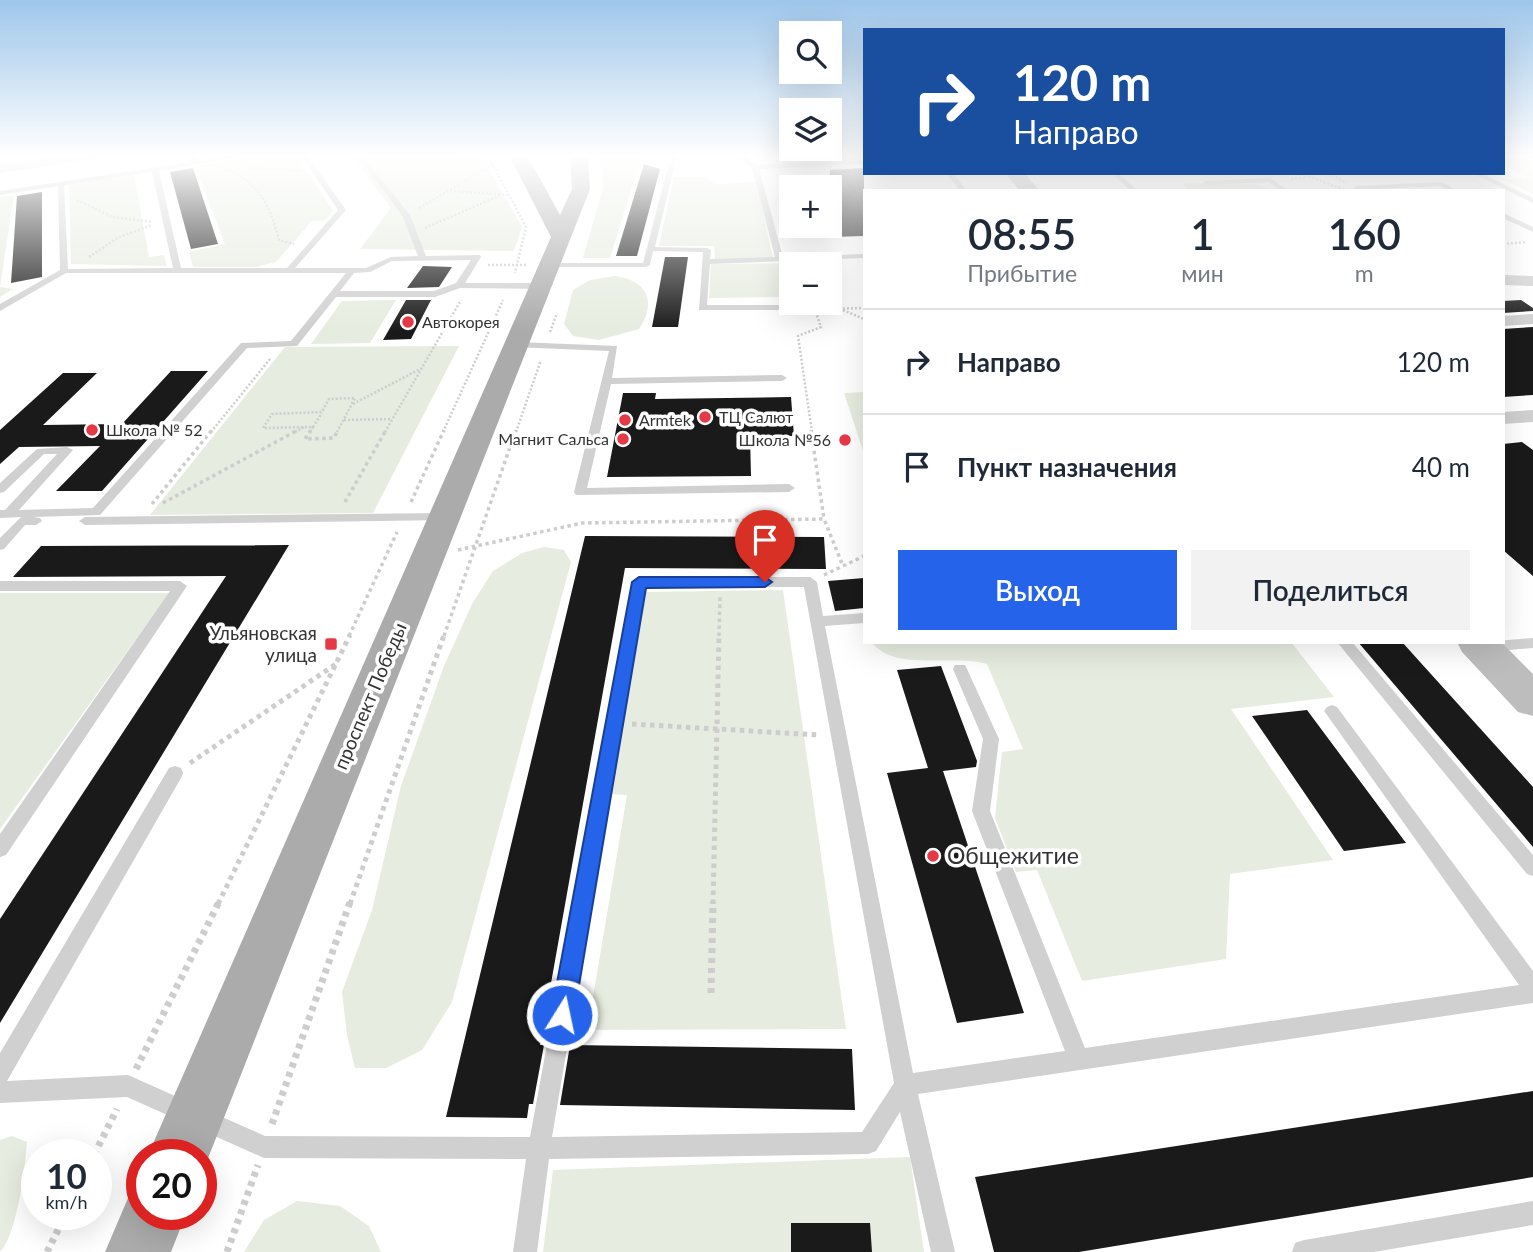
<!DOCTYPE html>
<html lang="ru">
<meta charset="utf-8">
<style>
body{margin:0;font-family:Lato,sans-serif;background:#f2f2f3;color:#1f2937;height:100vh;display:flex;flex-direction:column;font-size:26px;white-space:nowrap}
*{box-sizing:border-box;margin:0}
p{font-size:23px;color:#747a83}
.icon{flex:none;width:38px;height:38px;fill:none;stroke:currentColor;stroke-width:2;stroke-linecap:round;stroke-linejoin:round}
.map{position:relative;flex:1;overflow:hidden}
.details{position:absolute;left:863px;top:189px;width:642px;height:455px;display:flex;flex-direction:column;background:#fff;border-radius:0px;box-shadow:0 7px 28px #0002}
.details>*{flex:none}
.guide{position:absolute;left:863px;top:28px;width:642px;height:147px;border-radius:0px;box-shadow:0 7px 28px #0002;background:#1a4fa0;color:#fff;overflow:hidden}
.tools{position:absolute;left:779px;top:21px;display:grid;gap:14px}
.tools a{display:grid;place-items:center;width:63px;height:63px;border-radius:0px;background:#fff;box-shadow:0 7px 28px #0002;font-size:35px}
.speed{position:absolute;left:21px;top:1139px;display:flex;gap:14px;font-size:35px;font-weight:700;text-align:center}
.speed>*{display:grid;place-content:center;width:91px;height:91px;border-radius:50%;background:#fff;box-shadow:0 7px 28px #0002;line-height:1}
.speed small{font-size:18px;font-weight:400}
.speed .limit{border:10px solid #d22;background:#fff;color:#111}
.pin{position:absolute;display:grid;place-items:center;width:60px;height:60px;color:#fff;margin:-72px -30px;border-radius:50% 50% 50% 0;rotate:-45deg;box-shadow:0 0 7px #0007}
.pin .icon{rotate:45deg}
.me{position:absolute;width:77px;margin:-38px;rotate:10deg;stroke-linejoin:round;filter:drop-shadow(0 0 5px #0008)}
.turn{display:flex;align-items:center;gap:24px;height:147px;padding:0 35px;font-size:32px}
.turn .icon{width:91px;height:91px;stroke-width:2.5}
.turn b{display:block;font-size:49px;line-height:60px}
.eta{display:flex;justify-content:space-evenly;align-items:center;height:119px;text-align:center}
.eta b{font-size:42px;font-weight:600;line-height:49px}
.action{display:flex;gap:14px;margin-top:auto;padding:14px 35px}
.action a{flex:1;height:80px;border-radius:0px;background:#2563eb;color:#fff;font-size:28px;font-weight:600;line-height:80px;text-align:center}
.action a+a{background:#f2f2f3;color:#1f2937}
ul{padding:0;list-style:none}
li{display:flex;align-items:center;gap:21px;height:105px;padding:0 35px;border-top:2px solid #e0e1e3}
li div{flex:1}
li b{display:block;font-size:26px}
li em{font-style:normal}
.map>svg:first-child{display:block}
.green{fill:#e6ecdf}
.building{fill:#1a1a1a}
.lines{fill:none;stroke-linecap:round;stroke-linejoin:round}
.path-far3{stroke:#cdcdcd;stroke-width:2.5;stroke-dasharray:2 2;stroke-linecap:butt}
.path-far2{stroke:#cdcdcd;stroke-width:3.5;stroke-dasharray:3.5 3.5;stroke-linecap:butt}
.path-far1{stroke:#cdcdcd;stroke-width:5;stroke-dasharray:4.5 4.5;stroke-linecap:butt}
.path{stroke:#cdcdcd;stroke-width:7;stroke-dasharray:5 5;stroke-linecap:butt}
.service{fill:#d0d0d0;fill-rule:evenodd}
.minor{fill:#d0d0d0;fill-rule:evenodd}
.secondary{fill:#bdbdbd;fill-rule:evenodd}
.primary{fill:#ababab;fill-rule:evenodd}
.route{fill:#2563eb;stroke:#184099;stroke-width:2}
.poi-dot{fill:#e63946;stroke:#fff;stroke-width:2.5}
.labels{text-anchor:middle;stroke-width:7;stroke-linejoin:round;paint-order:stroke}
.far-poi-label{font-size:16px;fill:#333;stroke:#fff;text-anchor:start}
.poi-label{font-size:19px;fill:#333;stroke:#fff;text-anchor:end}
.street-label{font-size:19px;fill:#333;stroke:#fff}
.near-poi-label{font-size:23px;fill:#333;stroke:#fff;text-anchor:start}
</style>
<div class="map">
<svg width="1533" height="1252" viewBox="0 0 1533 1252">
<rect width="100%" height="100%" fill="#fff"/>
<path class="green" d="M263,155h34l36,56 -8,9 -13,1 -36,41 -21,5h-62l-4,-15 36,-8 -30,-78z
M351,155h130l41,72 -8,24 -154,-2 31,-41z
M600,155h42l-32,103h-27l20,-70z
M780,155h84v6l-81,2z
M1527,156l6,3v35l-31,-15 27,-1 -26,-13v-8z
M134,174l15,83 15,-2 3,11 -96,-2 -2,-80z
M674,177h31l11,7 40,-2 17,76 -58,1 -1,-13h-55z
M1195,183l59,1 24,7h-89l-7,-7z
M14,195l-14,92 13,2 -13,8v-100z
M802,263l-11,1v33l-82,1 2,-34z
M615,276c31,4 43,25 24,53l-40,11 -26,-4 -9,-12 9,-34 17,-10z
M396,300l-26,43 -59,1 31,-43z
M459,346l-86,167 -223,2 135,-168z
M864,392v62l-20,-61z
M544,547l20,3 7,12 -119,440 -30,48 -36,18h-31l-8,-33 -5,-43 30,-82 29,-124 43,-120 28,-62 21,-33 29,-18z
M783,590l63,439 -277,1 2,-33h22l34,-202 -17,-1 36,-202z
M0,593h169l-169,236z
M872,642h419l43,55 -103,12 102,151 -103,14 -4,85 -144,22 -45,-111 -21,2 -21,-54 7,-66 21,-3 -36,-85c-33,-10 -95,8 -115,-22z
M12,1136l15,6c-2,26 -10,93 -27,110v-112z
M910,1157l14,95h-381l10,-82z
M297,1201l43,5 29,20 12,26h-137l20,-32z"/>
<path class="building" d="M644,164l16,5 -23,87h-21z
M193,168l25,76 -27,5 -21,-77z
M864,168v68l-34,1v-67z
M42,192v85l-31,6 6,-87z
M665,257h23l-10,70h-26z
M423,266l29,1 -13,20 -32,1z
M406,300h25l-20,39 -28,1z
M1521,300l12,8v3l-30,2v-12z
M1533,327v68l-30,2v-68z
M171,371h37l-106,120h-46l44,-45 -81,1 -19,17v-34l63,-57h34l-54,52 79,-1z
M623,393h33l-1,6 136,-2 3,39h-44l1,40 -144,1z
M1522,442l11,8v126l-30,-26v-106z
M585,536l239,1 2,32 -201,-1 -85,477h4l-11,59h-4l-2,14 -81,-1z
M289,545l-289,478v-104l226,-343 -213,1 28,-31z
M864,578v30l-29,3 -7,-30z
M1358,642h44l131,145v60z
M941,666l36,95 -1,6 -33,4 81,242 -67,10 -70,-250 41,-5 -31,-98z
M1307,710l99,133 -62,8 -92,-135z
M570,1045l282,4 3,61 -295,-5z
M1533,1091v86l-454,75h-85l-19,-75z
M791,1223h79l2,29h-81z"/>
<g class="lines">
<path class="path-far3" d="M488,155l38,72 -11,46
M248,168l51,2
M229,170c33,16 41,37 50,70l15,4
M1289,173c20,0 35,11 55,16
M1329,173l18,10
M1291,179l13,-1 3,-5
M450,191l59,4
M77,200l36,17 39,5
M419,208l74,-43 -34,-10
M425,228l76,-33
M1503,244l24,-2
M89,257l30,-20 33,-12
M488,265h40
M819,309l45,-1
M843,310l21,9
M550,332l7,-19
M353,404l69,-36
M344,420l48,-1
M313,427l9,-14
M211,432l59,-73
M295,432l9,-5
M310,432l3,-5 -50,1 9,-14 50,-2 7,-13 26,-1 -18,34
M385,432l76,-132
M443,432l60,-132
M516,432l25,-72
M812,432l-14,-96 23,-9 -5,-14"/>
<path class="path-far2" d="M311,430l-6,9 29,-1 4,-8
M811,430l13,89
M345,502l41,-72
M411,502l33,-72
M163,503l135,-73
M152,504l60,-74
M458,550l124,-27 242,-4 19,47
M824,575l40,-19
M349,636l48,-104
M444,636l72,-206
M719,636l1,-39"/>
<path class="path-far1" d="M632,724l187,11
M190,763l146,-99
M218,904l132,-269
M350,904l94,-269
M713,904l6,-269"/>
<path class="path" d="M711,993l2,-91
M136,1069l83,-167
M272,1124l78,-222
M94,1155l23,-46
M47,1252l19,-38
M227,1252l31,-87"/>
<path class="service" d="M192,155l3,1 2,5 35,-6h16l-89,16 22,97h106l51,-58 -37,-55h6l39,55 -51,58h71l25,-11 27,-1 -16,-41 -46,-60h6l48,60 16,41 54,-1 1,2 -16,26h76l4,3 -4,3 -81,-1 -25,9h-99l-39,49 -50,2 -147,167 -67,2 7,1 2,3 -6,4h-11l-21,24 -4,1v-12l21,-21 -21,1v-8h5l52,-56h-13l-40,38 -4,1v-10l37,-34 30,-2 6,3 -54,60 74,-2 148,-165 50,-2 55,-68h-280l-66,38v-7l60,-34 -2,-84 -58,9v-4l191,-29 -1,-5zM152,172l21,96 -105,1 -4,-84zM471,260l-15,23 -22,8h-94l14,-18 16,-1 22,-11z
M671,155h6l-22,92 52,1 4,2 -1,9 65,-2 -23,-89 -10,-7 -3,-6h6l2,4 9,6 108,-5v4l-105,5 24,88 81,-3v4l-154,6 -3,41h101l1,2 -4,3h-106l4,-58 -50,-1 -3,14 -4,2h-99v-4h96z
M1525,155h8v4z
M946,173h7l14,18h-7z
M1111,173h7l20,18h-7z
M1472,173h9l52,25v5z
M1270,178l19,13h-8l-12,-9 -63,3 -3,-2 3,-2z
M1442,182l16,9h-9l-8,-5 -85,4 -3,-2 3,-2z
M1503,213l30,14v5l-30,-14z
M517,342l100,4 -5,32 170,-3 5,3 -5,3 -171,3 -24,104 202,-4 6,4 -6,4 -213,3 -2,-3 35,-141 -95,-4 -2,-2z
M445,513l6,4 -2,3 -364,5 -6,-4 6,-4z
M639,577h171l7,5 6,34 41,-3v10l-39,3 88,447 152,-22 -93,-240 11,-72 -30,-70 2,-4h10l2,4 32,70 -9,72 95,237 434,-63 -192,-270 -3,-4 3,-4 5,-2 5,2 196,264v32l-615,91 37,158h-24l-31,-140 -24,39 -8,3 -319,5 -12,93h-24l13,-93 -262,-1 -137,-61 -127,6v-50l169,-285 6,-2 6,2 2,5 -2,5 -174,303 121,-6 137,61 265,1 102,-555zM645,587h159l90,496 -32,49 -310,5z
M0,581h180l7,5 -181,269 -6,2v-23l170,-243h-170z
M1533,638v10l-47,4 -5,-1 -2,-4 5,-5z
M1337,642h15l181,213v21l-6,-2z
M1533,1201v24l-159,27h-82l3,-9 9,-3z"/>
<path class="minor" d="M66,155h33l-6,4 -93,14v-8z
M1503,275l30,1v10l-30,-1z
M1533,314v10l-30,2v-10z
M1533,410v12l-30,2v-12z"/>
<path class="secondary" d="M1005,173h19l16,18h-20z
M1457,642h44l32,32v42l-15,-4 -56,-60z"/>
<path class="primary" d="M509,155h18l33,60 12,-26 -2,-34h18l2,34 -389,987v-21h-53l403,-918z
M142,1187v27h44l-15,38h-66l26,-61z"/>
</g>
<linearGradient id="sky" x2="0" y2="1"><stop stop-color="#9ec6ea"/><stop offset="0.47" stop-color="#fff"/><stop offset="1" stop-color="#fff" stop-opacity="0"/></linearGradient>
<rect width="1533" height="331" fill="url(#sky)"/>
<path class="route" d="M639,577h126l7,5 -7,5 -119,1 -72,427 -4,9 -8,3 -8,-3 -3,-9 81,-433z"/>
<g class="poi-dot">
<circle cx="408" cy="322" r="7"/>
<circle cx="705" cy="417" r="7"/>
<circle cx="625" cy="420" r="7"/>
<circle cx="92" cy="430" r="7"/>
<circle cx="623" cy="439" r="7"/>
<circle cx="845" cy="440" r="7"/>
<rect x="324" y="637" width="14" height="14" rx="3.5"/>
<circle cx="933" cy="856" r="7"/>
</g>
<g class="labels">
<g class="far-poi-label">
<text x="422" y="328">Автокорея</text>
<text x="719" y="423">ТЦ Салют</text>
<text x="639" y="426">Armtek</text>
<text x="106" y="436">Школа № 52</text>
<text x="609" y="445" text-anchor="end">Магнит Сальса</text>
<text x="831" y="446" text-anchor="end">Школа №56</text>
</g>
<g class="poi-label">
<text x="317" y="640">Ульяновская<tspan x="317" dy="22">улица</tspan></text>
</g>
<g class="street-label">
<text transform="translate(370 696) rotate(-67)" y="7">проспект Победы</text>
</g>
<g class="near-poi-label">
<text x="947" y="864">Общежитие</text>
</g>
</g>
</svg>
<div class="tools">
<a><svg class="icon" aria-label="search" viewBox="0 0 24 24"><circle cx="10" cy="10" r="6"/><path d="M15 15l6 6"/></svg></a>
<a><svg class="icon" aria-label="layers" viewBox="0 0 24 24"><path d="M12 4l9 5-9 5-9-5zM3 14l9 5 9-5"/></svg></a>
<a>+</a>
<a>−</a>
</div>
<div class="speed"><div>10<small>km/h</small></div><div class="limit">20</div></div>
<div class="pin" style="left:765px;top:582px;background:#d93025"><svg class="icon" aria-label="arrive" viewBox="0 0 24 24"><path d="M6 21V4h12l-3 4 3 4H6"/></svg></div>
<svg class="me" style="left:562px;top:1015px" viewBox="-20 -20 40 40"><circle r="17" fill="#2563eb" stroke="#fff" stroke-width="3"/><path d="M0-11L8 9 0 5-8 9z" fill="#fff"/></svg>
<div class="guide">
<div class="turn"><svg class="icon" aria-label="right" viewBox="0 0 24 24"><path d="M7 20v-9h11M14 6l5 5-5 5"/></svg><div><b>120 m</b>Направо</div></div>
</div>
<section class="details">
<div class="eta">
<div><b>08:55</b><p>Прибытие</p></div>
<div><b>1</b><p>мин</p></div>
<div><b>160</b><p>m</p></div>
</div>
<ul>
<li><svg class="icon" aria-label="right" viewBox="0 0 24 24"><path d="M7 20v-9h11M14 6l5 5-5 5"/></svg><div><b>Направо</b></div><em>120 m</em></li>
<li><svg class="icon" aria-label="arrive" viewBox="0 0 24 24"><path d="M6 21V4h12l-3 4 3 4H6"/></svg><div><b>Пункт назначения</b></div><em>40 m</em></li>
</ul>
<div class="action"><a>Выход</a><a>Поделиться</a></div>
</section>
</div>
